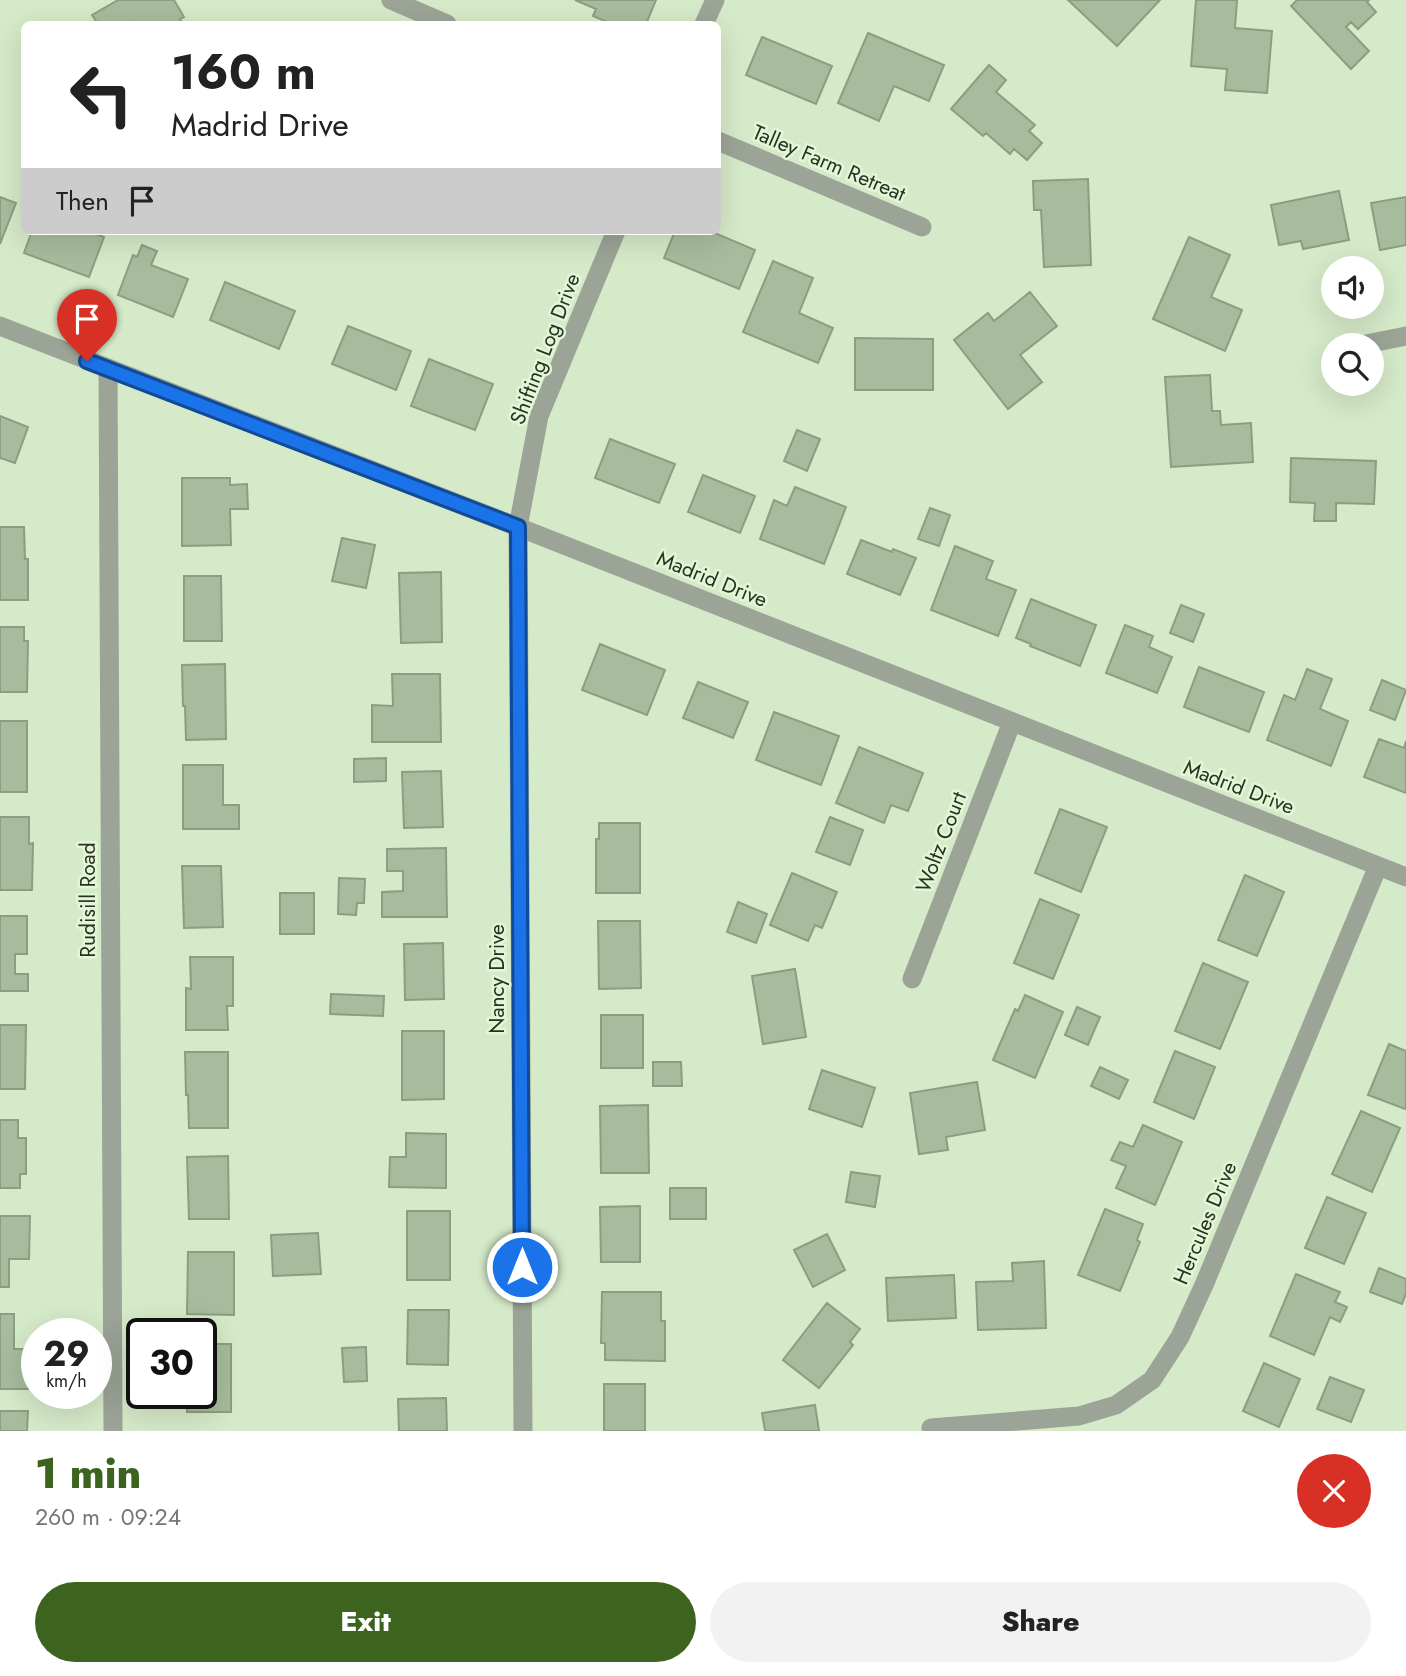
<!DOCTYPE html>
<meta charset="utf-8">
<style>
body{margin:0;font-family:Jost,sans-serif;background:#f2f2f2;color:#222;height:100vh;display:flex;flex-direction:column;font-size:26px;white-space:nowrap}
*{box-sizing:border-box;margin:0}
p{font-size:23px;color:#767676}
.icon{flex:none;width:38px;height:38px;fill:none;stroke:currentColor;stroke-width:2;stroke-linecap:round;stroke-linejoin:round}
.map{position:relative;height:1431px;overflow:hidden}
.side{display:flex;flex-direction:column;background:#fff;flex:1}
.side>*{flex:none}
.guide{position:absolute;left:21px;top:21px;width:700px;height:214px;border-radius:10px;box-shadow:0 7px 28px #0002;background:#fff;color:#222;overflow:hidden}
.tools{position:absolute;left:1321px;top:256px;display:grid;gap:14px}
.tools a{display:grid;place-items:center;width:63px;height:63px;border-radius:50%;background:#fff;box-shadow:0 7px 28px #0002;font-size:35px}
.speed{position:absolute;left:21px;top:1318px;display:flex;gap:14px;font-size:35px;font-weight:700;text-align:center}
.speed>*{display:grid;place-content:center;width:91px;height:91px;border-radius:50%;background:#fff;box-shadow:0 7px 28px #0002;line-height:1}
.speed small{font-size:18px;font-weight:400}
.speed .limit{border:4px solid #111;border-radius:10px;background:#fff;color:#111}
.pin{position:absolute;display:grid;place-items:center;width:60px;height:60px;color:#fff;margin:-72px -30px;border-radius:50% 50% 50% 0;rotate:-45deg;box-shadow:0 0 7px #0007}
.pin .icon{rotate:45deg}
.me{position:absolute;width:77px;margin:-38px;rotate:0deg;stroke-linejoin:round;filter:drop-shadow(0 0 5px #0008)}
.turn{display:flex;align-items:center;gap:24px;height:147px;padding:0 35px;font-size:32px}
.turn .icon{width:91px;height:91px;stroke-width:2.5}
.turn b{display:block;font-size:49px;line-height:60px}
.then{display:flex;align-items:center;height:66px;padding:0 35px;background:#0003;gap:14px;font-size:26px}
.round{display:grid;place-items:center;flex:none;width:74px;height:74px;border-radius:37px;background:#f2f2f2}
.summary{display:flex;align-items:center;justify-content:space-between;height:119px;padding:0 35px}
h1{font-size:42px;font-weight:800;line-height:52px;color:#3d641f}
.primary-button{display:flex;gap:14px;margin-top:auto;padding:14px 35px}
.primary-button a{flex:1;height:80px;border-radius:42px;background:#3d641f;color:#fff;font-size:28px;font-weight:800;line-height:80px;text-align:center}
.primary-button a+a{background:#f2f2f2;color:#222}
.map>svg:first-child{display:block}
.building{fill:#a7bc9c;stroke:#8b9f80;stroke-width:2}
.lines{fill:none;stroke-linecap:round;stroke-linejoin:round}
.minor{stroke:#9ba496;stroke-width:19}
.route-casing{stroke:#114b97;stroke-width:18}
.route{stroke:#1a73e8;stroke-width:12}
.labels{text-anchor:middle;stroke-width:5;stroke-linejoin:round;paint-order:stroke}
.street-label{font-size:21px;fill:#293124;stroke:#e2f7d6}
</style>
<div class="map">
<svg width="1406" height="1431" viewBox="0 0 1406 1431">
<rect width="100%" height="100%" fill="#d5eac9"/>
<path class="building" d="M118,0h56l10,17 -4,2 4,5h-49l-2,-2 -4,2h-31l-6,-9z
M575,0h81l-10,24h-34l-19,-8 3,-7z
M1068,0h92l-43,46z
M1196,0h41l-2,28 37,3 -5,62 -42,-3 2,-21 -36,-3z
M1297,0h72l-2,2 9,10 -18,17 -7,-7 -5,5 23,24 -18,18 -60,-63z
M868,33l76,32 -15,36 -35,-15 -15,35 -41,-18z
M762,37l70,29 -16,38 -70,-29z
M989,65l17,15 -10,12 39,33 -6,6 13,12 -15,17 -13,-11 -4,5 -24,-21 -3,3 -32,-27z
M1088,179l3,86 -47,2 -3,-57h-7l-1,-29z
M1339,191l10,49 -46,9 -2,-8 -22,4 -8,-40z
M0,197l16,6 -16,41z
M1406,197v48l-26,5 -9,-47z
M32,231h56l16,6 -15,40 -65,-24z
M675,231h35l45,19 -16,39 -75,-31z
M1189,237l41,18 -19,42 31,13 -17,41 -72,-32z
M142,245l15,6 -6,14 37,14 -15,38 -55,-22 15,-40 4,2z
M773,261l40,17 -14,35 34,15 -15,35 -75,-31z
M225,282l70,29 -16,38 -69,-29z
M1030,292l27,34 -37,29 22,27 -34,27 -54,-69 34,-27 6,8z
M348,326l63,25 -15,39 -64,-26z
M855,338l78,1v51h-78z
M429,359l64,25 -18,46 -64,-24z
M1210,375l2,36h8l1,14 30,-2 2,39 -82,5 -6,-90z
M0,416l28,11 -13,36 -15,-5z
M797,430l23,9 -13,32 -23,-10z
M610,439l65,25 -16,39 -64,-25z
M1291,458l85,3 -2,43 -38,-1v18h-22l1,-18 -25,-1z
M703,475l52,21 -15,37 -52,-21z
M182,478h48v7l17,-1 1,25h-18l1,36 -49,1z
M795,487l51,20 -22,57 -64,-25 14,-39 13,6z
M930,508l20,7 -11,31 -21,-7z
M0,527h24l1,32h3v41h-28z
M342,538l33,7 -9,43 -34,-7z
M861,540l31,12 1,-3 23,9 -16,37 -53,-21z
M955,546l38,15 -7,18 30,11 -18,46 -67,-26z
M441,572l1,70 -41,1 -2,-70z
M184,576h37l1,65h-38z
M1031,599l65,26 -16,41 -50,-20 1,-2 -15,-6z
M1181,605l23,9 -11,28 -23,-9z
M1125,625l28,11 -4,11 23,10 -15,36 -51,-20z
M0,627h24v14h4l-1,51h-27z
M600,644l65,26 -18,45 -65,-25z
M225,664l1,75 -40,1 -1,-34h-2l-1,-41z
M1199,667l65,25 -15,40 -65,-25z
M1307,669l25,10 -12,30 28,12 -17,45 -64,-26 17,-45 11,5z
M392,674h48l1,68h-69v-37l21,1z
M1382,680l24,10 -11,30 -25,-10z
M698,682l50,20 -15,36 -50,-20z
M774,712l65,24 -18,49 -65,-25z
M0,721h27v71h-27z
M1379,739l25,9 2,-7v52l-42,-16z
M859,747l64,26 -15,38 -17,-6 -7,18 -48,-20z
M386,758v23l-32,1v-23z
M183,765h40v40h16v24h-56z
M441,771l2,56 -39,1 -2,-56z
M1060,809l47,18 -26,65 -46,-19z
M0,817h29v27l4,-1 -1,47h-32z
M830,817l33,13 -13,35 -34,-13z
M599,823h41v70h-44v-54h3z
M446,848l1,69h-65v-25l21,-1v-20h-16v-22z
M182,866h39l2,61 -39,1z
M792,873l45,19 -15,36 -7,-3 -7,16 -38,-16z
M1245,875l39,17 -27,64 -39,-16z
M339,878l26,1 -1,24h-7l-1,12 -18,-1z
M280,893h34v41h-34z
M1040,899l39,16 -26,64 -39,-16z
M738,902l29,12 -11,29 -29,-11z
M0,916h27v38h-12v20h13v17h-28z
M598,921h42l1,67 -42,1z
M443,943l1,56 -39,1 -1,-56z
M190,957h43v49h-6l1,24h-42v-42l5,1z
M1203,963l45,19 -28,67 -45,-18z
M795,969l11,68 -43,7 -11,-68z
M331,994l53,2 -1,20 -53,-2z
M1025,995l38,17 -28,66 -42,-18 22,-51 3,2z
M1077,1007l23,10 -12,28 -23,-10z
M601,1015h42v53h-42z
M0,1025h26l-1,64h-25z
M402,1031h42v68l-42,1z
M1389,1044l17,7v55l-1,3 -37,-14z
M1175,1051l40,16 -21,52 -40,-17z
M185,1052h43v76h-39l-1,-33h-2z
M653,1062h28l1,24h-29z
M1100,1067l28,13 -9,19 -28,-13z
M822,1070l53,18 -13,39 -53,-18z
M977,1082l8,48 -39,7 2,13 -29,4 -9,-61z
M648,1105l1,68h-48l-1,-67z
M1361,1111l39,17 -28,64 -40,-18z
M0,1120h18v18h8v36h-6v14h-20z
M1143,1125l39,17 -27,63 -39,-17 10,-22 -15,-6 9,-18 13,5z
M406,1133l40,1v54l-57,-1 1,-30h16z
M228,1156l1,63h-40l-2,-62z
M851,1172l29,4 -5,31 -29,-5z
M670,1188h36v31h-36z
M1327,1197l39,16 -22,51 -39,-16z
M640,1206v56h-39l-1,-55z
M1105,1209l38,15 -6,16 3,2 -20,49 -42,-16z
M407,1211h43v69h-43z
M0,1216h30l-1,43h-20v28h-9z
M318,1233l3,41 -48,2 -2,-41z
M827,1234l18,36 -32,17 -19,-37z
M188,1252h46v63l-47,-1z
M1044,1261l2,67 -68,2 -2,-48 37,-1 -1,-18z
M1379,1268l27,11v14l-4,11 -32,-12z
M1296,1274l44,18 -5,10 12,5 -7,15 -10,-5 -16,38 -44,-19z
M954,1275l2,43 -68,3 -2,-43z
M602,1292h59v29h4v40l-60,-1v-17h-4z
M827,1303l33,26 -10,13 3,3 -34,43 -36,-28z
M408,1310h41l-1,55 -41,-1z
M0,1314h14v35h15l1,40h-30z
M201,1344h30v68h-44l1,-19h13z
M366,1347l1,34 -23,1 -2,-34z
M1264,1363l36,16 -21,48 -36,-16z
M1330,1377l34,13 -13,32 -34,-13z
M604,1384h41v47h-41z
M446,1398l1,33h-48l-1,-32z
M815,1405l4,26h-54l-3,-18z
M0,1411h28l-1,20h-27z"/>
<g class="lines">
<path class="minor" d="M391,0l56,24
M704,24l11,-24
M718,141l204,86
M0,326l518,201 888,350
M1361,345l45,-9
M108,370l5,1061
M912,979l100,-257
M931,1428l148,-12 37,-11 36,-25 28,-43 24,-52 174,-419
M523,1431l-5,-904 21,-111 77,-185"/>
</g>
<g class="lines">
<g class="route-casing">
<path id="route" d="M87,361l431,166 4,740"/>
</g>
<use href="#route" class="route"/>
</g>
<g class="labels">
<g class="street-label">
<text transform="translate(829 163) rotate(23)" y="7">Talley Farm Retreat</text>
<text transform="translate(545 349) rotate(-69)" y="7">Shifting Log Drive</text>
<text transform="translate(712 579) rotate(22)" y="7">Madrid Drive</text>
<text transform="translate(1239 787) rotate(21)" y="7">Madrid Drive</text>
<text transform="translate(941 842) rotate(-69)" y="7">Woltz Court</text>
<text transform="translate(88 900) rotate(-90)" y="7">Rudisill Road</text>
<text transform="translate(497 979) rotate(-90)" y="7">Nancy Drive</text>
<text transform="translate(1205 1223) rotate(-67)" y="7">Hercules Drive</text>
</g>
</g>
</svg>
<div class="tools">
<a><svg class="icon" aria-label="sound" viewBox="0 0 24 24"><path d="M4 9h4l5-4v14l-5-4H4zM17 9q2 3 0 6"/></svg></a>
<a><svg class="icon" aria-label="search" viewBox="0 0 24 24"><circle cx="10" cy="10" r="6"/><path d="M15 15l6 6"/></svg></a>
</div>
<div class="speed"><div>29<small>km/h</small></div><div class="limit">30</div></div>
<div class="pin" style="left:87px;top:361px;background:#d93025"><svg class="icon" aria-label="arrive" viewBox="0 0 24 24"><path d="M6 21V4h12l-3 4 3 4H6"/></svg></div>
<svg class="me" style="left:522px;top:1267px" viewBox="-20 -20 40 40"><circle r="17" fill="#1a73e8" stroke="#fff" stroke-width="3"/><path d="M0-11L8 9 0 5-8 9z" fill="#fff"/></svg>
<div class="guide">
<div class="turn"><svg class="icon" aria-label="left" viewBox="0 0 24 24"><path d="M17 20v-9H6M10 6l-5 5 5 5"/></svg><div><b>160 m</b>Madrid Drive</div></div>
<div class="then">Then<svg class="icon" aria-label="arrive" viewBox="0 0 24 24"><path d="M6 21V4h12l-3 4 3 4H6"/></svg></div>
</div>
</div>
<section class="side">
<div class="summary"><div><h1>1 min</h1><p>260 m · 09:24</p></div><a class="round" style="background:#d93025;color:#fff"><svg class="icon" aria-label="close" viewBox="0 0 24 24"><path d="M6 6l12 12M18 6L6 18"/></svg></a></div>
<div class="primary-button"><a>Exit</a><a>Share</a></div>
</section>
